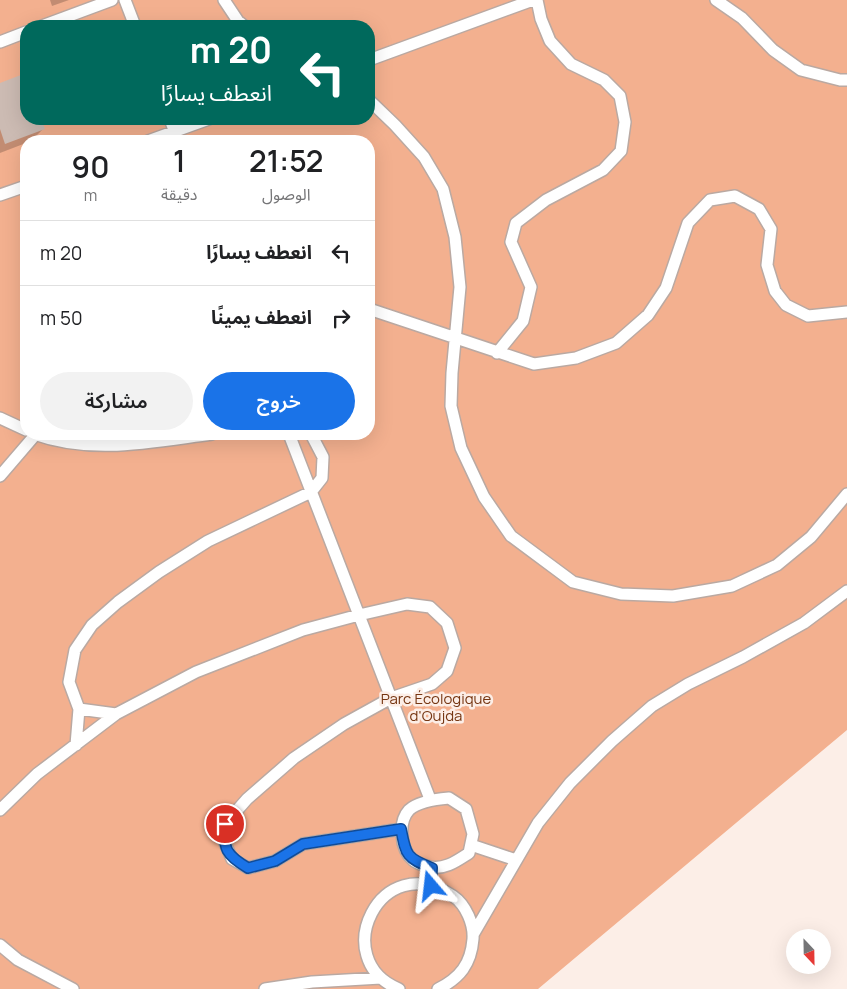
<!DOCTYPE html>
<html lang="ar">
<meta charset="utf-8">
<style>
body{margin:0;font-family:Manrope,"Noto Sans Arabic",sans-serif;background:#f2f2f2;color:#202124;direction:rtl;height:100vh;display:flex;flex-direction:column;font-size:19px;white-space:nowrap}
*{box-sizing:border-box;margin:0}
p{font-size:16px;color:#757577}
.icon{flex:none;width:28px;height:28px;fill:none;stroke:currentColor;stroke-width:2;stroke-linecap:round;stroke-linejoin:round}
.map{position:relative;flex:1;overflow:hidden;direction:ltr}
.drawer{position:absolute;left:20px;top:135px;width:355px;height:305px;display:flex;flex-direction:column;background:#fff;border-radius:20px;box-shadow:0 5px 20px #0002;direction:rtl}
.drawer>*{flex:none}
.guide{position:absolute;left:20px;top:20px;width:355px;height:105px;border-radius:20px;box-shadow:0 5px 20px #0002;direction:rtl;background:#00695c;color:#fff;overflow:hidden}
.needle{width:32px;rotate:158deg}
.buttons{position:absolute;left:786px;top:929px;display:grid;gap:10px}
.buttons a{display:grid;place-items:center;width:45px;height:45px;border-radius:50%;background:#fff;box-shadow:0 5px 20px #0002;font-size:25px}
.pin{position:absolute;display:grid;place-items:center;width:42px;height:42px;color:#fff;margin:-21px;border:2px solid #fff;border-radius:50%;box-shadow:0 1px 5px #0007}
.me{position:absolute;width:55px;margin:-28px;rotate:343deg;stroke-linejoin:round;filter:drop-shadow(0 0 4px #0008)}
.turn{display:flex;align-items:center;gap:18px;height:105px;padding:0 20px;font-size:22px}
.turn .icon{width:65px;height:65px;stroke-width:2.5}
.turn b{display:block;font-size:35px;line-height:42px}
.eta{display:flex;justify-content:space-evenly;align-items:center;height:85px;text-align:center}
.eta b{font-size:30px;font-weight:600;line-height:35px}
.button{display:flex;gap:10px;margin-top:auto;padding:10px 20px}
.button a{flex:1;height:58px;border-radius:30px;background:#1a73e8;color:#fff;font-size:20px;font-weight:600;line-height:58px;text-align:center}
.button a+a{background:#f2f2f2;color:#202124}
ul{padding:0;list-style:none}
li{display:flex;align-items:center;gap:15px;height:65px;padding:0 20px;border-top:1px solid #e0e0e0}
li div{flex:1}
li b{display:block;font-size:19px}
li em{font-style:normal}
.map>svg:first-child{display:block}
.green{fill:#f3b08f;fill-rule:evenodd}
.shadow{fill:#0003}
.building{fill:#ccbbb3}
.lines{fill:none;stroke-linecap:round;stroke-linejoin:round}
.lane-casing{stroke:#baa9a2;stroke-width:14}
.lane{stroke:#fff;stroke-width:11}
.route-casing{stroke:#114b97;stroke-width:12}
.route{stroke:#1a73e8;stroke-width:9}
.labels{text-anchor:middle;stroke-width:5;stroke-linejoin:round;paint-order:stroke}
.park-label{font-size:15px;fill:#763612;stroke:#fceee7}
</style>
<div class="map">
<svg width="847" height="989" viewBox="0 0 847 989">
<rect width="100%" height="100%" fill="#fceee7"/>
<path class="green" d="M0,0h847v730l-309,259h-538zM26,26h343v93h-343zM26,141h343v293h-343z"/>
<path class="shadow" d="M50,0h19l-17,6z
M26,75v44h14l3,10 -12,12h-5v2l-26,10v-69z"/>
<path class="building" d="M26,73v46h15l4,10 -40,15 -5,-15v-46z"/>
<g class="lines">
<g class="lane-casing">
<path id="lane" d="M125,0l10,26
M224,0l14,21 6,5
M716,0l26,18 31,32 28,20 39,10h7
M42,26l70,-26
M0,42l26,-10
M369,60l164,-60
M369,100l26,25 29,32 19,32 12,48 5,50 -8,86 -1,33 10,42 23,49 27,39 62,46 48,12 52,2 59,-10 45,-21 34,-28 36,-43
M170,119l8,22
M148,141l61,-22
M0,195l26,-9
M369,309l165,55 42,-6 40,-15 32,-28 18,-27 22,-65 22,-23 25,-4 24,13 12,20 -4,36 8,26 11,14 22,11 39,-4
M497,353l26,-32 8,-34 -20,-45 5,-19 30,-23 57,-30 18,-19 4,-29 -5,-26 -16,-16 -33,-16 -21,-23 -9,-22 -4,-19
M0,418l26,12
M34,434c59,21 117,8 178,0
M289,434l141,365
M0,476l36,-42
M116,714l-37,-5 -10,-27 6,-32 17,-25 26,-23 41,-30 49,-31 103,-49 11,-14 1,-21 -12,-23
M76,745l3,-36
M449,798l17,11 7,25 -4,19c-11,7 -24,17 -39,14 -4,-1 -14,-4 -17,-7 -13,-11 -15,-38 -4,-50 10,-9 28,-11 40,-12z
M0,810l37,-36 79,-60 80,-42 107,-42 56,-15 48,-11 23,3 17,16 8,25 -8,23 -15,13 -41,14 -47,26 -50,34 -47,41 -22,25 -1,17 8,18 16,9 27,-7 28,-17 98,-15
M471,845l45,15
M474,933l64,-110 32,-40 42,-42 40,-35 36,-22 55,-27 61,-34 43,-32
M0,945l18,15 55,29
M265,989l47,-7 69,-4
M399,989c-72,-29 -19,-142 54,-93 13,9 21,28 20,43 -2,25 -13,39 -35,50"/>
</g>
<use href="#lane" class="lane"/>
</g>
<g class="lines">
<g class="route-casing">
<path id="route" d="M225,824c-2,25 1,31 23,44l27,-7 28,-17 98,-15c5,26 5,29 31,39l-1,18"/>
</g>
<use href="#route" class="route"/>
</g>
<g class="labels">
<g class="park-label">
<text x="436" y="704">Parc Écologique<tspan x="436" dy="17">d'Oujda</tspan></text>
</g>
</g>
</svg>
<div class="buttons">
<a><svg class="needle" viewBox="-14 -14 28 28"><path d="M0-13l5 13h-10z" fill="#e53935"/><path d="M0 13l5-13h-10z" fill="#757577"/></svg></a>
</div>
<div class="pin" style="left:225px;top:824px;background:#d93025"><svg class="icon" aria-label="arrive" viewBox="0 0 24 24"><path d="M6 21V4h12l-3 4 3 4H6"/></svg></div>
<svg class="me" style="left:431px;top:886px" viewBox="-20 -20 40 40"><path d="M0-17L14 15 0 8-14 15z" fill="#1a73e8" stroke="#fff" stroke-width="4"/></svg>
<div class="guide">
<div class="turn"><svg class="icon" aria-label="left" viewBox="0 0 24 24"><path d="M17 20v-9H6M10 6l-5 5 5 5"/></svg><div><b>20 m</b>انعطف يسارًا</div></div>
</div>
<section class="drawer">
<div class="eta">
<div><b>21:52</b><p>الوصول</p></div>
<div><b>1</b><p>دقيقة</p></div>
<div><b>90</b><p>m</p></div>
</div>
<ul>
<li><svg class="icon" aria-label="left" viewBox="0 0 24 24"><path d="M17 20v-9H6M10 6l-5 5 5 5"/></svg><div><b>انعطف يسارًا</b></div><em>20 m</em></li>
<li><svg class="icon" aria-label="right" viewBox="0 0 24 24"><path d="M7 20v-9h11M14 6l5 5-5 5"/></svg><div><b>انعطف يمينًا</b></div><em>50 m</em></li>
</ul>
<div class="button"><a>خروج</a><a>مشاركة</a></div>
</section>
</div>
